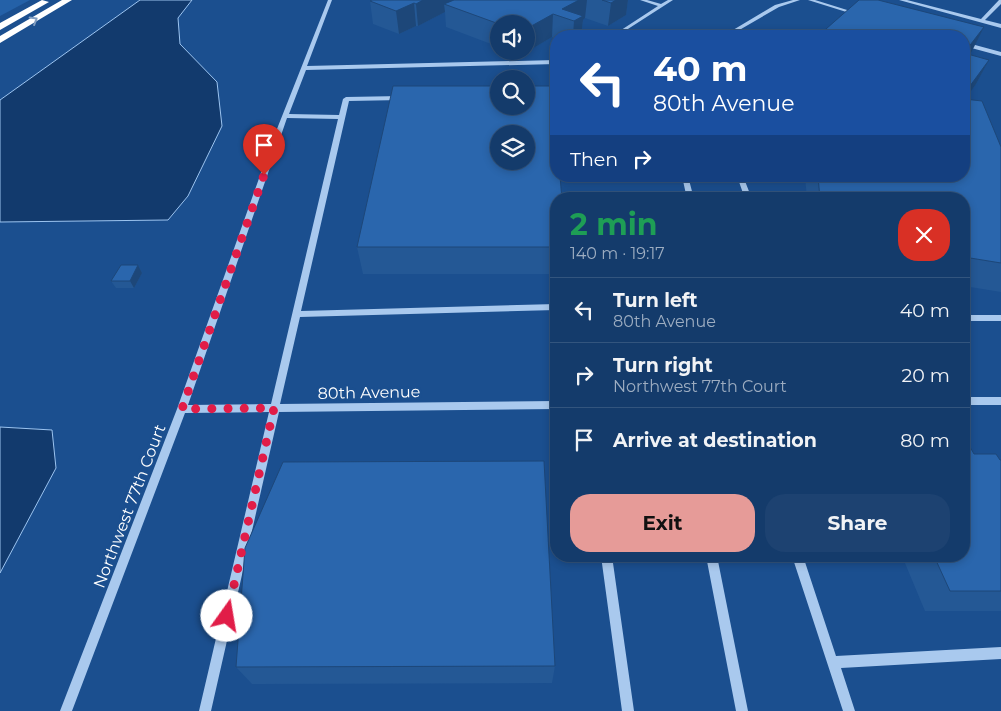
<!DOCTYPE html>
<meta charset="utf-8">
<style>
body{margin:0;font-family:Montserrat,sans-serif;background:#1d4271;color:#f1f3f6;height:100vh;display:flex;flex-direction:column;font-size:19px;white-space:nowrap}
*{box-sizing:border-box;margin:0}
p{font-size:16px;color:#9dadc1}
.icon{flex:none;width:28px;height:28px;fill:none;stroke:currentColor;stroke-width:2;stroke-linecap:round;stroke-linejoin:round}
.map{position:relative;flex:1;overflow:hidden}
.drawer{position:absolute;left:550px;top:192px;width:420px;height:370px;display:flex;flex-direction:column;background:#143b6b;border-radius:20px;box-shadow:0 2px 8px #0003,0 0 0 1px #33557e}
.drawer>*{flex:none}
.hud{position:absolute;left:550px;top:30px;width:420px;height:152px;border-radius:20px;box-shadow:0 2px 8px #0003,0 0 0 1px #33557e;background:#1a4fa0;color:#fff;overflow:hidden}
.controls{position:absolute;left:490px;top:15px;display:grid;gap:10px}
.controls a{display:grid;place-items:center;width:45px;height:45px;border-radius:50%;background:#143b6b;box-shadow:0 2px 8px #0003,0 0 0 1px #33557e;font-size:25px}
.pin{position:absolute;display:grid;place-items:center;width:42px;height:42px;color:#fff;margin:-51px -21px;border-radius:50% 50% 50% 0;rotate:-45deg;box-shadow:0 0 5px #0007}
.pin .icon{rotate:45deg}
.me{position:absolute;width:55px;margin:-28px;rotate:13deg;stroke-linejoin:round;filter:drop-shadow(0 0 4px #0008)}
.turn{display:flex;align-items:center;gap:18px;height:105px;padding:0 20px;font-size:22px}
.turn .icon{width:65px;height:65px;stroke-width:2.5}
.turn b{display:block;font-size:35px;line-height:42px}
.then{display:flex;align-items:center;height:48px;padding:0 20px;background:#0003;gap:10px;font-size:19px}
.round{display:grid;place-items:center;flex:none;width:52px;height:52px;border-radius:20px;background:#1d4271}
.headline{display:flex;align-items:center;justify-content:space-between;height:85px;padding:0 20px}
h1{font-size:30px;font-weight:700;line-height:38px;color:#1e9e55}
.action{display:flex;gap:10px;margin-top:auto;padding:10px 20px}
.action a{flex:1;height:58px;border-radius:20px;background:#e69b98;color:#111;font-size:20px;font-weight:700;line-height:58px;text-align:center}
.action a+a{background:#1d4271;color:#f1f3f6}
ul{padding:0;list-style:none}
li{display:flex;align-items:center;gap:15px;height:65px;padding:0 20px;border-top:1px solid #33557e}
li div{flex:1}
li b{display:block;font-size:19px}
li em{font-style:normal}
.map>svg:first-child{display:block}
.green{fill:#2461a8}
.water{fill:#123a6d;stroke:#9cc4f0}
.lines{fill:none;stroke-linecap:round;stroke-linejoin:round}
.minor{fill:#a9c9ee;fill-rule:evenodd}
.highway{fill:#fff;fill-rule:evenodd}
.wall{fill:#245895}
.shaded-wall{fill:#1d4779}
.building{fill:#2a66ad;stroke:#1d4779;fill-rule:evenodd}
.oneway{stroke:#829ec1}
.route{stroke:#e11d48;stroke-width:9;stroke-dasharray:0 16.2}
.labels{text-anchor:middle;stroke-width:5;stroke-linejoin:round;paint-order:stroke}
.street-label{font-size:16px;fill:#fff;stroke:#1b4f8f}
</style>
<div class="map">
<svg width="1001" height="711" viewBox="0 0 1001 711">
<rect width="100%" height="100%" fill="#1b4f8f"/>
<path class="green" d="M0,0h30l-30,16z"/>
<path class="water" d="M140,0h52l-14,18 2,26 37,38 5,44 -34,70 -20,24 -168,2v-122z
M0,427l52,3 4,38 -56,105z"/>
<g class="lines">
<path class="minor" d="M328,0h4l-25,66 249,-6v4l-250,6 -17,44 50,1 4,-16 3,-2 55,-1 3,2 -3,2 -52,1 -48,210 255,-7v6l-256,7 -20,87 276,-3v8l-277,3 -68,299h-12l70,-299 -84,1 -113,298h-12l117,-302 96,-270zM287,118l51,1 -67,285 -83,1z
M640,0h7l14,4 7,-4h5l-56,36h-5l46,-30z
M793,0h7l-21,7 -50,29h-6l52,-31z
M808,0h7l45,14 -4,1z
M899,0h8l74,19 18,-19h2v4l-16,16 16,4v4z
M964,42l37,10v4l-37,-10z
M526,94h30v4h-30z
M682,176h6l6,23h-7z
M737,176h6l9,23h-7z
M964,315h37v6h-37z
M964,397h37v8h-37z
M601,556h11l22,155h-12z
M706,556h11l31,155h-12z
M792,556h11l33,100 165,-9v12l-160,9 14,43h-12z"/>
<path class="highway" d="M42,0l7,2 -49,28v-7z
M62,0h10l-72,43v-7z"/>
</g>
<path class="wall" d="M371,0h257l-2,15 -18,11 -23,-8 -2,2 -2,16h-25v3l-4,-2 -32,19 -11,-5h17v-27h-27v23l-53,-20 -1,-15 -27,14h-2l-17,8 -26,-10 -3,-23z
M984,27l-15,27 20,6 -13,24 -11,15 36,48v145l-37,-6v-87h-157l-2,-23h159v-140z
M556,199v75h-193l-6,-27z
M138,265l4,8 -8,15h-18l-5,-7z
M974,454l27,6v151h-76l-23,-55h62z
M555,666l-3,17 -300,1 -16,-17z"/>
<path class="shaded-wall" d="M423,0h46l-25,4 1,8 -27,14 -2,-22z
M579,0h8l-2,18 -2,2 -2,16h-8l1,-15 -12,-12z
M616,0h12l-2,15 -18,11 3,-23z
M414,3l2,23 -17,8 -3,-23z
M553,14l-1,23 -32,19v-5h6v-22z
M984,27l-12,24 -8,10v-8z
M989,60l-13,24 -12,17v-5l3,-6z
M138,265l4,8 -8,15 -4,-7z"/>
<path class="building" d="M372,0h51l-7,4 -2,-1 -18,8 -26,-10z
M454,0h125l-17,9 21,7 -9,5 -21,-7 -27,15v-5h-27l-55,-20z
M602,0h14l-5,3z
M859,0h19l106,27 -20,26 25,7 -22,30 -3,-1v-53h-146z
M393,86h106v20h27v-20h26l4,47v43h4l2,23h-6v48h-199zM499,134h27v27h-27z
M964,99l18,2 19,46v116l-37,-6v-58h-144l-2,-23h146z
M121,265h17l-8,16h-19z
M964,447h6l4,7h22l4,6h1v131h-51l-16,-35h30z
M544,461l11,205 -319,1 9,-119 38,-86z"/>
<defs><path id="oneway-chevron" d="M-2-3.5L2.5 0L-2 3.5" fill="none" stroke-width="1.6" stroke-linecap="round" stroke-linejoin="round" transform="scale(1.25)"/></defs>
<use class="oneway" href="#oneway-chevron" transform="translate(34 20) rotate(-31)"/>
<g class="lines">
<path class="route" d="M227,616l47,-208 -92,1 82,-234"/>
</g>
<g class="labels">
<g class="street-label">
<text transform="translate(369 392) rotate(-1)" y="6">80th Avenue</text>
<text transform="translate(129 506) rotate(-69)" y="6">Northwest 77th Court</text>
</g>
</g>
</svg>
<div class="controls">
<a><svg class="icon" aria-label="sound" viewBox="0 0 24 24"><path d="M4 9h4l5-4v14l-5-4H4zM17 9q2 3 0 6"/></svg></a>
<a><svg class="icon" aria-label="search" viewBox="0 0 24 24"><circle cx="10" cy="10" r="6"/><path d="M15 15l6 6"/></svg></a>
<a><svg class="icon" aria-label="layers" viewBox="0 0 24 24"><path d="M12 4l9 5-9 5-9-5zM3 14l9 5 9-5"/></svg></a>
</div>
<div class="pin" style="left:264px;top:175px;background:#d93025"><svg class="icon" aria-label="arrive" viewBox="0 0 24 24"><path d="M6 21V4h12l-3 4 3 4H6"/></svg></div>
<svg class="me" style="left:227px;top:616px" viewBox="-20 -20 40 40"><circle r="19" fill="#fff"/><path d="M0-13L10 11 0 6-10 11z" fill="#e11d48"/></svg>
<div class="hud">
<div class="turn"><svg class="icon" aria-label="left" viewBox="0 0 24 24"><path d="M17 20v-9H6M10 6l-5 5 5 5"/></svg><div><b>40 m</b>80th Avenue</div></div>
<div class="then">Then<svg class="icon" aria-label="right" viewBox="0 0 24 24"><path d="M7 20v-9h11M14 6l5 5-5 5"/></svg></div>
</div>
<section class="drawer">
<div class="headline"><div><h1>2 min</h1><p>140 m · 19:17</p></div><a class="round" style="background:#d93025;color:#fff"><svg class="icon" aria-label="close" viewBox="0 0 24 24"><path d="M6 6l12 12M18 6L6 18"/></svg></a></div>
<ul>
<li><svg class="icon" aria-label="left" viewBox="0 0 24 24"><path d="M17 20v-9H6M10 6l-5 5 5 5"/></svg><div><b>Turn left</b><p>80th Avenue</p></div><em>40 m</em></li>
<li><svg class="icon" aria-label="right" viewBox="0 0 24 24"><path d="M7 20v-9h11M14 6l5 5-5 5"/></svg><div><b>Turn right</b><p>Northwest 77th Court</p></div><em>20 m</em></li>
<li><svg class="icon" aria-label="arrive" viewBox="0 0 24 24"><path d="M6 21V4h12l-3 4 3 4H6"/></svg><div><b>Arrive at destination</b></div><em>80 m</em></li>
</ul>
<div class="action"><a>Exit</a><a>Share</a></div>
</section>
</div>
